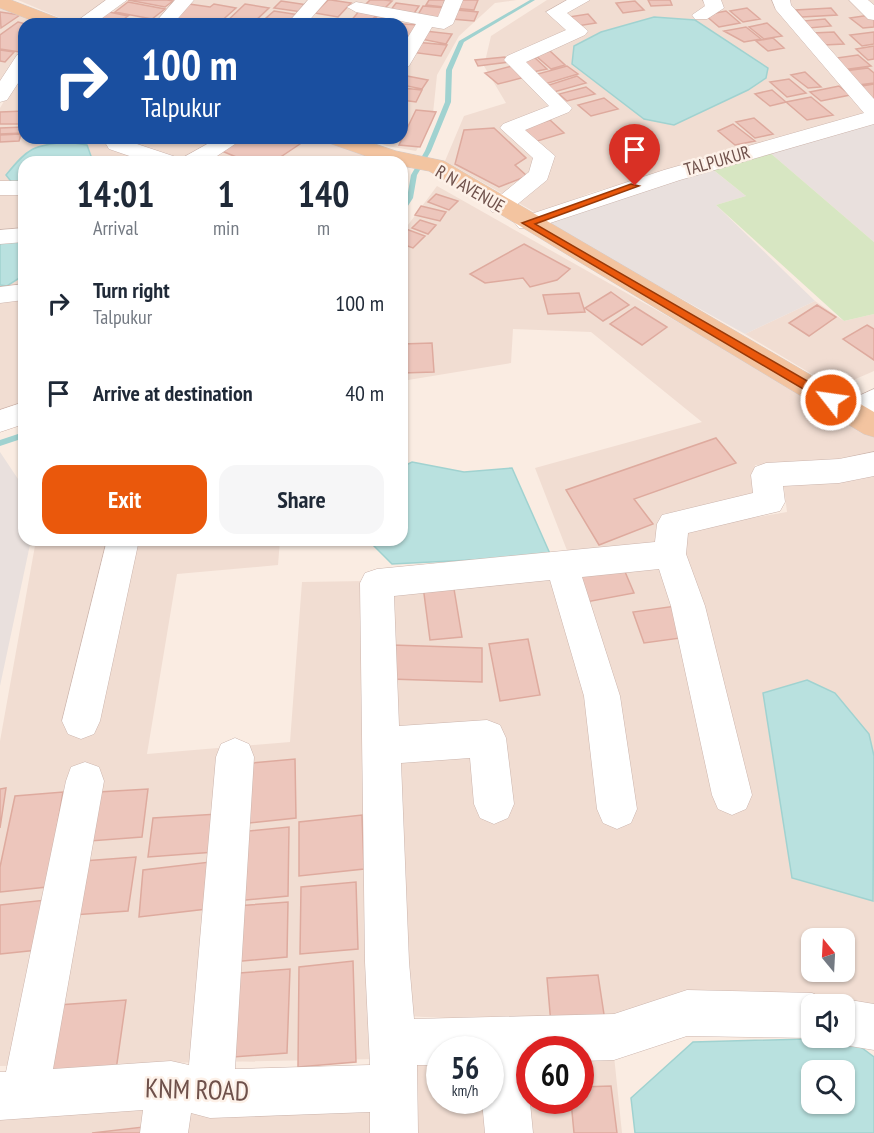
<!DOCTYPE html>
<style>
body{margin:0;font-family:"PT Sans Narrow",sans-serif;background:#f6f6f7;color:#1f2937;height:100vh;display:flex;flex-direction:column;font-size:22px;white-space:nowrap}
*{box-sizing:border-box;margin:0}
p{font-size:20px;color:#747a83}
.icon{flex:none;width:33px;height:33px;fill:none;stroke:currentColor;stroke-width:2;stroke-linecap:round;stroke-linejoin:round}
.map{position:relative;flex:1;overflow:hidden}
.details{position:absolute;left:18px;top:156px;width:390px;height:390px;display:flex;flex-direction:column;background:#fff;border-radius:18px;box-shadow:0 2px 4px #0004}
.details>*{flex:none}
.guide{position:absolute;left:18px;top:18px;width:390px;height:126px;border-radius:18px;box-shadow:0 2px 4px #0004;background:#1a4fa0;color:#fff;overflow:hidden}
.needle{width:39px;rotate:342deg}
.controls{position:absolute;left:801px;top:928px;display:grid;gap:12px}
.controls a{display:grid;place-items:center;width:54px;height:54px;border-radius:12px;background:#fff;box-shadow:0 2px 4px #0004;font-size:30px}
.speed{position:absolute;left:426px;top:1036px;display:flex;gap:12px;font-size:30px;font-weight:700;text-align:center}
.speed>*{display:grid;place-content:center;width:78px;height:78px;border-radius:50%;background:#fff;box-shadow:0 2px 4px #0004;line-height:1}
.speed small{font-size:15px;font-weight:400}
.speed .limit{border:9px solid #d22;background:#fff;color:#111}
.pin{position:absolute;display:grid;place-items:center;width:51px;height:51px;color:#fff;margin:-62px -26px;border-radius:50% 50% 50% 0;rotate:-45deg;box-shadow:0 0 6px #0007}
.pin .icon{rotate:45deg}
.me{position:absolute;width:66px;margin:-33px;rotate:300deg;stroke-linejoin:round;filter:drop-shadow(0 0 4px #0008)}
.turn{display:flex;align-items:center;gap:21px;height:126px;padding:0 24px;font-size:27px}
.turn .icon{width:78px;height:78px;stroke-width:2.5}
.turn b{display:block;font-size:42px;line-height:51px}
.eta{display:flex;justify-content:space-evenly;align-items:center;height:102px;text-align:center}
.eta b{font-size:36px;font-weight:700;line-height:42px}
.action{display:flex;gap:12px;margin-top:auto;padding:12px 24px}
.action a{flex:1;height:69px;border-radius:18px;background:#ea580c;color:#fff;font-size:24px;font-weight:700;line-height:69px;text-align:center}
.action a+a{background:#f6f6f7;color:#1f2937}
ul{padding:0;list-style:none}
li{display:flex;align-items:center;gap:18px;height:90px;padding:0 24px}
li div{flex:1}
li b{display:block;font-size:22px}
li em{font-style:normal}
.map>svg:first-child{display:block}
.residential{fill:#f1ddd2;fill-rule:evenodd}
.industrial{fill:#e9e0dd}
.green{fill:#d7e6c2}
.water{fill:#b9e1df;stroke:#a0d2d0;stroke-width:1.5;fill-rule:evenodd}
.lines{fill:none;stroke-linecap:round;stroke-linejoin:round}
.stream{fill:#a0d2d0;fill-rule:evenodd}
.building{fill:#edc6bc;stroke:#deaa9e;stroke-width:1.5}
.street-casing{stroke:#ccb5ad;stroke-width:1}
.secondary-casing{stroke:#ceb4ab;stroke-width:1}
.primary-casing{stroke:#d4cbc9;stroke-width:1}
.street{fill:#fff;fill-rule:evenodd}
.secondary{fill:#fff;fill-rule:evenodd}
.primary{fill:#f3c4a0;fill-rule:evenodd}
.route{fill:#ea580c;stroke:#983908;stroke-width:1.5}
.labels{text-anchor:middle;stroke-width:5;stroke-linejoin:round;paint-order:stroke}
.far-street-label{font-size:18px;fill:#6f514b;stroke:#fdf1e8}
.near-street-label{font-size:27px;fill:#6f514b;stroke:#fdf1e8}
</style>
<div class="map">
<svg width="874" height="1133" viewBox="0 0 874 1133">
<rect width="100%" height="100%" fill="#faece2"/>
<path class="residential" d="M18,0h92l-36,24z
M124,0h393l-22,3 -36,33 -22,39 -5,48 -16,28 -29,-5 -22,-8h37v-114h-315z
M547,0h229l90,115 -276,78 -52,21 -93,-53 19,-45 42,-13 -22,-37 7,-30z
M785,0h89v103z
M0,4l49,20h-25v27l-24,32z
M24,68v70h303l56,23 -359,1v239l-24,9v-302z
M437,186l437,247v21l-39,8 -80,3 5,32 -97,17 -5,34 -90,5 -33,-85 167,-46 -111,-90 -78,-3 -2,34 -109,18v-148z
M815,301l29,20 30,-7v57l-39,17 -90,-54z
M874,475v539l-30,-9 -43,-7 -198,28 -198,-10 -11,-423 289,-34 5,-30 99,-17 -4,-32h74zM812,939h32v33h-32z
M36,540h244l-2,25 -101,9 -30,180 143,-12 12,-160 64,-1 11,478 -377,7v-325z
M613,1046l9,87h-622v-25l87,-5 100,8 225,-53 27,-1 1,44h50l39,-50 1,50h50v-51z"/>
<path class="industrial" d="M874,120v122l-106,-91 -56,18 34,27 -30,9 99,96 -70,33 -198,-110 69,-28z
M0,452l24,36v52h7l-31,146z"/>
<path class="green" d="M768,151l106,91v72l-30,7 -128,-116 30,-9 -35,-28z"/>
<path class="water" d="M654,17l41,3 73,48 -2,10 -18,12 -74,35 -30,-6 -72,-55 2,-18 27,-14z
M68,142l19,3 5,14 -2,3h-66v26h-8l-10,-13c22,-27 27,-30 62,-33z
M24,239v36l-17,11 -7,-1v-42z
M412,462l52,10 48,-4 39,88 -159,8 -24,-24h34v-73z
M807,680l28,13 34,41 5,22 -1,145 -81,-23 -29,-185z
M846,1036l28,21v76h-239l-4,-35 62,-56 151,-4zM812,1071h32v33h-32z"/>
<g class="lines">
<path class="stream" d="M530,0h5l-71,42 -12,28 -1,32 -20,49 -14,24 -4,23 -9,14 -2,1v-7l5,-8 4,-23 14,-24 20,-49 1,-32 13,-29z
M24,432v6l-24,8v-6z"/>
</g>
<path class="building" d="M128,0h39l6,1 -8,6z
M328,0h3l20,3 -13,14 -23,-4z
M370,0h14l8,1 -8,8 -20,-3z
M429,0h19l-4,7 -18,-2z
M457,0h21l-4,10 -21,-2z
M648,0h22l2,5 -21,1z
M281,1l27,4 -6,7 -28,-4z
M635,1l9,9 -21,3 -7,-10z
M128,2l37,7 -13,10 -37,-7z
M396,3l23,3 -6,9 -23,-4z
M189,4l21,3 4,-3 22,4 -18,16 -44,-4z
M245,4l24,4 -17,16h-28z
M423,6l23,2 -7,12 -23,-2z
M747,8l13,11 -17,3 -13,-11z
M831,8l6,7 -35,2 -6,-7z
M360,10l18,3 -10,11 -18,-2z
M457,10l21,2 -4,9 -22,-2z
M274,11l26,4 -7,8 -27,-5z
M726,11l14,12 -21,4 -14,-12z
M0,12l20,3 -19,13z
M109,12l19,4 -11,8h-24z
M380,13l18,3 -7,8h-21z
M588,14l8,9 -19,3 -8,-9z
M870,15l4,3v9l-11,1 -13,-10z
M127,19l20,4 -26,1z
M314,19l25,5h-32z
M825,19l6,7 -22,2 -6,-7z
M18,22l8,2 -2,25 -4,3 -20,-3v-14z
M767,23l15,13 -18,3 -15,-12z
M402,24l19,1 -6,13 -13,-2z
M746,27l15,12 -17,3 -20,-11z
M425,31l27,3 -6,10 -25,-5z
M834,32l10,12 -21,1 -10,-12z
M874,32v12l-12,2 -12,-11z
M773,38l11,10 -16,3 -12,-10z
M415,42l32,3 -6,11 -31,-4z
M874,46v13l-6,1 -12,-11z
M0,50l14,2 -9,10 -5,-1z
M550,51l15,14 -14,4 -16,-14z
M858,55l13,11 -29,4 -12,-11z
M533,56l14,13 -14,3 -13,-11z
M505,57l4,5 -31,4 -3,-6z
M516,65l13,11 -31,8 -13,-11z
M567,66l11,8 -33,10 -11,-9z
M868,68l6,5v10l-16,2 -14,-14z
M805,72l16,15 -13,1 -17,-13z
M402,75l26,5 -6,9 -20,-4z
M577,76l9,7 -32,9 -8,-6z
M789,79l17,14 -19,4 -17,-15z
M874,84v18l-18,-15z
M839,86l11,9 -29,6 -11,-9z
M586,87l9,7 -28,7 -8,-7z
M402,88l20,2 -6,12 -14,-2z
M772,90l14,12 -16,4 -15,-12z
M811,97l22,18 -26,5 -21,-18z
M604,98l14,11 -27,7 -13,-11z
M416,110l20,2 -16,35 -21,-2z
M24,111v13h-24v-12z
M754,118l19,16 -18,4 -19,-16z
M550,120l14,13 -33,10 -14,-13z
M733,124l22,17 -20,4 -17,-14z
M24,127l-1,6 -23,1v-6z
M494,128l32,30 -11,7 12,11 -28,11 -44,-23 9,-34z
M21,134l-2,7 -19,1v-7z
M241,138h53l9,4 -30,20h-25l-26,-11z
M436,194l22,7 -9,9 -21,-8z
M421,206l25,6 -6,9 -25,-6z
M420,220l16,5 -8,9 -16,-6z
M406,229l19,7 -12,12 -11,-4v-11z
M524,244l46,25 -13,11 -27,7 -7,-9 -38,5 -15,-9z
M611,292l18,13 -26,16 -18,-13z
M579,293l6,19 -37,2 -5,-19z
M817,305l19,12 -27,19 -20,-13z
M635,307l32,20 -25,18 -32,-21z
M867,325l7,4v31l-31,-21z
M432,343l2,29 -32,1v-29z
M716,438l20,25 -102,36 19,25 -54,21 -33,-55z
M623,567l11,26 -53,10 -10,-26z
M453,583l9,54 -32,3 -7,-54z
M676,606l12,31 -44,6 -11,-31z
M528,639l12,56 -40,6 -11,-57z
M392,645l90,3v34l-92,-3z
M295,759l1,59 -56,6 2,-60z
M6,788l-6,40v-39z
M148,789l-6,48 -52,4 8,-49z
M63,792l-16,95 -47,5v-25l15,-71z
M218,814l-3,38 -67,5 5,-39z
M362,815l2,54 -65,7v-54z
M289,827l-1,69 -52,5 4,-69z
M136,857l-8,54 -55,4 10,-54z
M210,862l-3,47 -68,8 4,-47z
M356,882l2,67 -58,5 1,-67z
M46,900l-8,50 -38,4v-49z
M288,902l-1,55 -55,5 3,-56z
M353,961l3,101 -58,5 1,-100z
M290,969l-3,84 -67,5 6,-84z
M598,975l7,46 -54,3 -4,-46z
M126,1000l-11,77 -71,5 14,-77z
M611,1086l6,47h-43l-3,-32h9v-14z
M143,1127l-1,6h-50z"/>
<g class="lines">
<g class="street-casing">
<path id="street" d="M106,0h21l-33,24h-21z
M175,0h19l-21,24h-19z
M308,0h19l-21,24h-19z
M445,0h18l-10,24 -9,5 -12,-2 -23,39 -7,2v-21l14,-23 -60,-12 -9,-5 9,-5 82,15z
M567,0h23l-23,13 21,18 -3,4 -59,27 46,46 -3,4 -44,18 30,26 -8,24 -39,32h-16l-4,-5 4,-5 37,-30 4,-14 -33,-30 3,-4 46,-18 -45,-46 3,-4 59,-26 -20,-18z
M703,0h18l3,8 -17,11h-12l-3,-4 13,-9z
M772,0h18l1,5 83,94v25l-194,56 -145,48h-16l-4,-5 4,-5 145,-48 200,-57 -88,-103z
M849,0h19l6,5v15l-6,-1z
M24,53v21l-17,26 -7,2v-21l17,-26z
M119,138l57,19 3,5h-32l-38,-13 -3,-5 3,-5z
M218,138h26l-36,24h-27l3,-5z
M0,181h24v14h-24z
M24,228v14l-24,2v-14z
M24,284v16l-24,3v-16z
M874,389v23l-23,11 -10,-3 -4,-8 4,-8z
M874,452v24l-35,7 -56,3 2,16 -5,9 -92,22 -2,21 19,52 47,189 -6,14 -14,6 -14,-6 -6,-14 -41,-189 -12,-37 -77,8 38,119 17,113 -6,14 -14,6 -14,-6 -6,-14 -13,-113 -34,-116 -156,16 5,130 88,-6 13,5 6,13 8,66 -6,14 -14,6 -14,-6 -6,-14 -4,-46 -69,5 8,199 5,57 200,-5 73,-24 125,3 16,7 2,5h-18l2,33 -127,-2 -73,24 -34,1v-11h-50v12h-4l7,71h-48l-3,-32h8v-51h-50v15h-23l1,68h-48v-21l-160,6 -19,-5 -3,20h-48l3,-23 -143,10v-48h6l60,-291 5,-14 14,-5 14,5 5,14 -51,288 118,-8 18,4 27,-308 5,-13 14,-6 14,6 5,13 -19,312 135,-4 -5,-103 -5,-379 5,-10 12,-4 278,-27 2,-18 5,-9 91,-22 -2,-18 4,-8 11,-4 73,-4z
M107,540h32l-39,181 -6,13 -13,5 -13,-5 -6,-13z
M844,999l30,5v46l-30,-5 -16,-7h16v-33h-14z"/>
</g>
<g class="secondary-casing">
<path id="secondary" d="M24,402v22l-24,8v-22z"/>
</g>
<g class="primary-casing">
<path id="primary" d="M0,0h11l52,20 3,4h-25l-41,-16z
M326,138h31l39,13 48,10 430,251v25l-10,-3 -435,-263 -27,-5v-4h-19l-54,-19z"/>
</g>
<use href="#street" class="street"/>
<use href="#secondary" class="secondary"/>
<use href="#primary" class="primary"/>
</g>
<path class="route" d="M631,184l8,2 -104,38 300,173v6h-8l-305,-180z"/>
<g class="labels">
<g class="far-street-label">
<text transform="translate(717 161) rotate(-16)" y="6">TALPUKUR</text>
<text transform="translate(470 189) rotate(30)" y="6">R N AVENUE</text>
</g>
<g class="near-street-label">
<text transform="translate(197 1090) rotate(2)" y="9">KNM ROAD</text>
</g>
</g>
</svg>
<div class="controls">
<a><svg class="needle" viewBox="-14 -14 28 28"><path d="M0-13l5 13h-10z" fill="#e53935"/><path d="M0 13l5-13h-10z" fill="#747a83"/></svg></a>
<a><svg class="icon" aria-label="sound" viewBox="0 0 24 24"><path d="M4 9h4l5-4v14l-5-4H4zM17 9q2 3 0 6"/></svg></a>
<a><svg class="icon" aria-label="search" viewBox="0 0 24 24"><circle cx="10" cy="10" r="6"/><path d="M15 15l6 6"/></svg></a>
</div>
<div class="speed"><div>56<small>km/h</small></div><div class="limit">60</div></div>
<div class="pin" style="left:635px;top:186px;background:#d93025"><svg class="icon" aria-label="arrive" viewBox="0 0 24 24"><path d="M6 21V4h12l-3 4 3 4H6"/></svg></div>
<svg class="me" style="left:831px;top:400px" viewBox="-20 -20 40 40"><circle r="17" fill="#ea580c" stroke="#fff" stroke-width="3"/><path d="M0-11L8 9 0 5-8 9z" fill="#fff"/></svg>
<div class="guide">
<div class="turn"><svg class="icon" aria-label="right" viewBox="0 0 24 24"><path d="M7 20v-9h11M14 6l5 5-5 5"/></svg><div><b>100 m</b>Talpukur</div></div>
</div>
<section class="details">
<div class="eta">
<div><b>14:01</b><p>Arrival</p></div>
<div><b>1</b><p>min</p></div>
<div><b>140</b><p>m</p></div>
</div>
<ul>
<li><svg class="icon" aria-label="right" viewBox="0 0 24 24"><path d="M7 20v-9h11M14 6l5 5-5 5"/></svg><div><b>Turn right</b><p>Talpukur</p></div><em>100 m</em></li>
<li><svg class="icon" aria-label="arrive" viewBox="0 0 24 24"><path d="M6 21V4h12l-3 4 3 4H6"/></svg><div><b>Arrive at destination</b></div><em>40 m</em></li>
</ul>
<div class="action"><a>Exit</a><a>Share</a></div>
</section>
</div>
